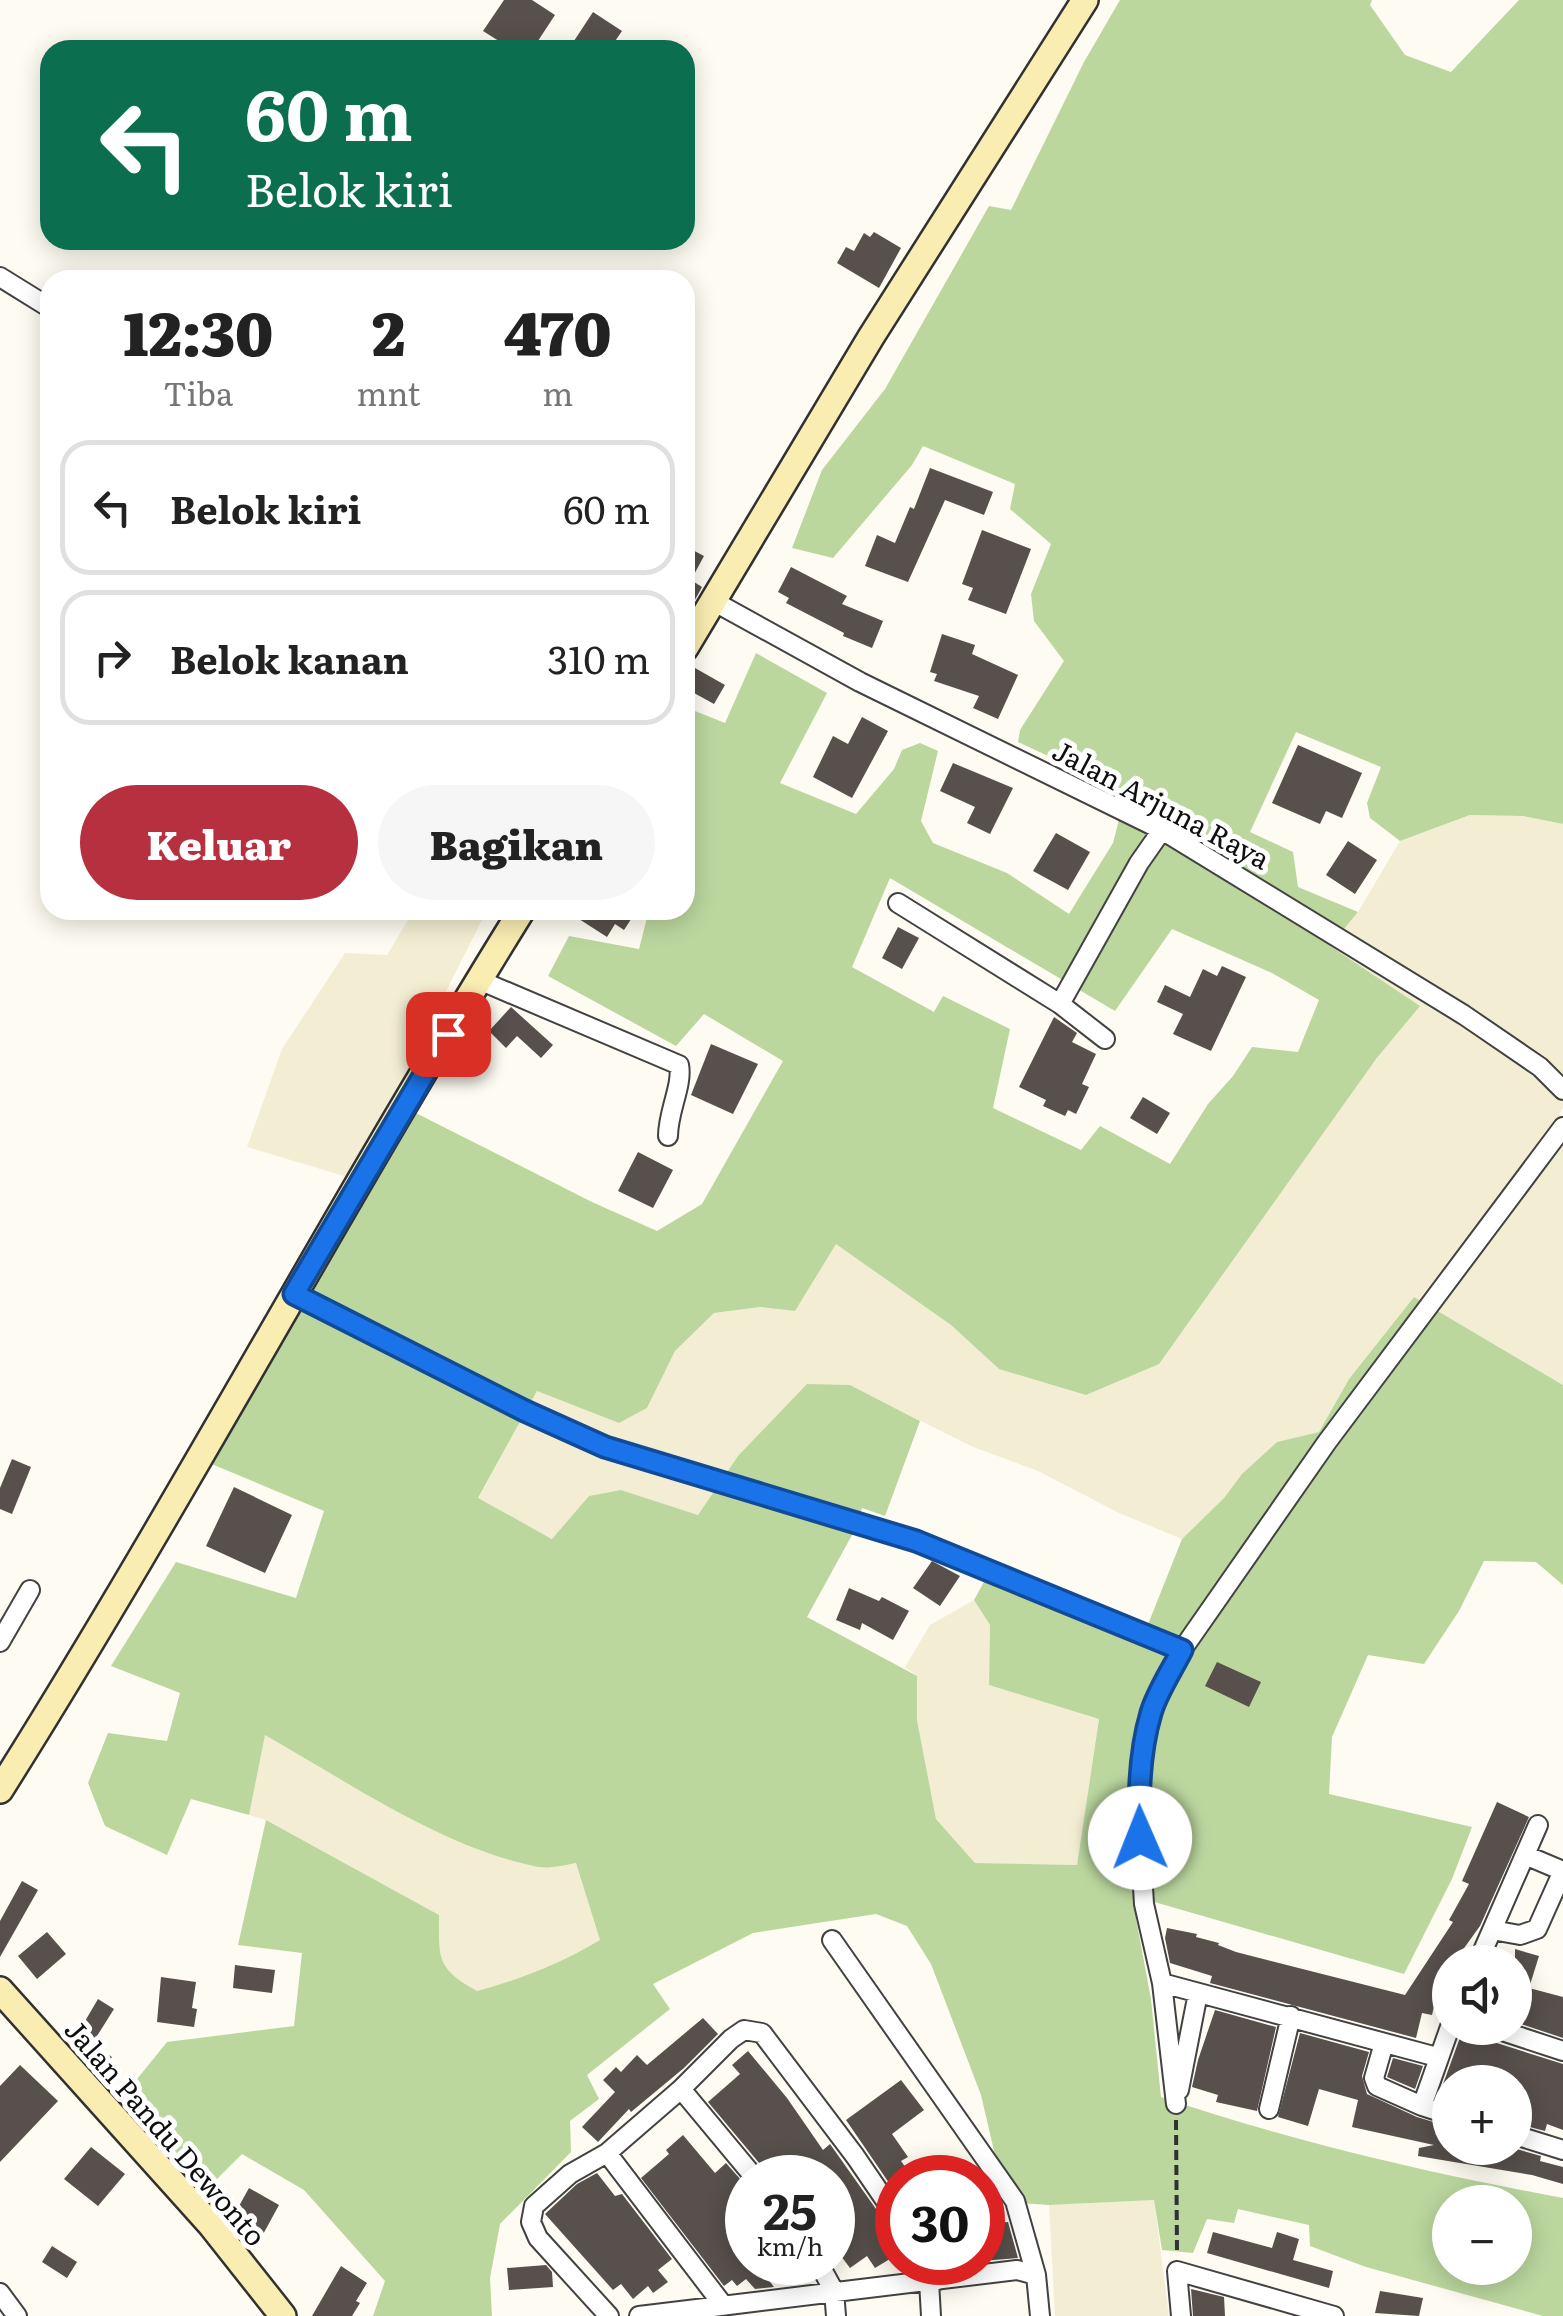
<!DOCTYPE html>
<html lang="id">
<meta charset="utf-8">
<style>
body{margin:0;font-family:Literata,serif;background:#f6f6f6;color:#222;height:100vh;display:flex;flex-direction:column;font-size:38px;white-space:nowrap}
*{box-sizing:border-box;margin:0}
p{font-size:32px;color:#767676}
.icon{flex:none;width:55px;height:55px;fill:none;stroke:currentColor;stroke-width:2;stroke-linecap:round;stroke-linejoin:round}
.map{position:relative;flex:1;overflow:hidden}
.panel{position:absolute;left:40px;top:270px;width:655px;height:650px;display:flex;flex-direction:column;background:#fff;border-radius:30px;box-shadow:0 5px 25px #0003}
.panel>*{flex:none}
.top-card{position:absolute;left:40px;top:40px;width:655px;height:210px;border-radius:30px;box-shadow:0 5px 25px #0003;background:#0b6e4f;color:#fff;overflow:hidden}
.buttons{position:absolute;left:1432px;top:1945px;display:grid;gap:20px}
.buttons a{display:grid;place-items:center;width:100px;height:100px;border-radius:50%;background:#fff;box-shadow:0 5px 25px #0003;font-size:50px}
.speed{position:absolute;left:725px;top:2155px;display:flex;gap:20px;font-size:50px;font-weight:700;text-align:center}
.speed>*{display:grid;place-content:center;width:130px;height:130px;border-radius:50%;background:#fff;box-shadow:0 5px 25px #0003;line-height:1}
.speed small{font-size:25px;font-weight:400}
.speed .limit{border:15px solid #d22;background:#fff;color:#111}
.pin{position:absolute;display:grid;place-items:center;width:85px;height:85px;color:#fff;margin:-42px;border-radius:20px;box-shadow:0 5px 15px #0006}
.me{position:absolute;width:110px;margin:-55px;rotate:359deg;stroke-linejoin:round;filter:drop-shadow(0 0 8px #0008)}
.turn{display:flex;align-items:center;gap:35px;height:210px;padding:0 40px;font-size:45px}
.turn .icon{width:130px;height:130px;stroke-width:2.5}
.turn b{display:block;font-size:70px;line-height:85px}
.eta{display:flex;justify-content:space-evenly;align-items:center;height:170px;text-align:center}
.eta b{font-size:60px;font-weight:800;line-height:70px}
.cta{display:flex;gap:20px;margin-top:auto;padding:20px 40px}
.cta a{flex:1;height:115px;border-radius:60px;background:#b7303f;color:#fff;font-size:40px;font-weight:800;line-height:115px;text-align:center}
.cta a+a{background:#f6f6f6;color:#222}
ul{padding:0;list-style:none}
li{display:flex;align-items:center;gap:30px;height:135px;margin:0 20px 15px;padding:0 20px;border:5px solid #e0e0e0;border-radius:30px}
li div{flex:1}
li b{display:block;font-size:38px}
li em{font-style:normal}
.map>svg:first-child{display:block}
.farmland{fill:#f3eed3}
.forest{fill:#bbd79e;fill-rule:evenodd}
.building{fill:#57504c}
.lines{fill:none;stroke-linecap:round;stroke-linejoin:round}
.street-casing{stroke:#424242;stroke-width:22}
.secondary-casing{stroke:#313131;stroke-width:30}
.path{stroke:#313131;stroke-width:4;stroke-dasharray:10 5;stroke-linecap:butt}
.street{stroke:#fff;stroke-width:18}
.secondary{stroke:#faedb2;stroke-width:25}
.route-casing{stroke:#114b97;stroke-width:25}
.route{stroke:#1a73e8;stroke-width:18}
.labels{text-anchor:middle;stroke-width:10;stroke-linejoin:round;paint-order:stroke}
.street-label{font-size:28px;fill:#0f0f0f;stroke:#fff}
</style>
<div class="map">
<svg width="1563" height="2316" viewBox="0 0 1563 2316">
<rect width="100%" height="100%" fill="#fefbf2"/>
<path class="farmland" d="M1470,815l53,1 40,8v284l-4,6 4,4v267l-149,-88 -65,82 -30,53 -42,10 -35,32 -18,24 -42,41 -63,-26 -81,-42 -65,-24 -124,-62 -111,71 -40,59 -77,-25 -32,6 -36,43 -75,-40 59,-108 82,32 28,-15 28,-57 39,-38 46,-6 35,4 41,-68 115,82 48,44 377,-310 43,-53 -89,-60 28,-34 42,-71z
M414,910h73l-49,97 6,18 -97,152 -100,-30 35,-98 63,-96 42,2z
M974,1600l16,25 -1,60 110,33 -22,147 -102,-2 -39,-44 -19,-99v-44l-12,-9 25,-42z
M265,1734l126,72 75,37 75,25 35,-5 24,77 -33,20 -45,18 -45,13 -24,-13 -14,-17v-46l-173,-95 -17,-5z
M1154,2200l15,116h-114l-6,-111z"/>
<path class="forest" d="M1120,0h252l-2,5 35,50 46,17 68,-72h44v824l-40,-8 -53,-1 -70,26 -30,-23 -3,-15 14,-36 -85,-35 -46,100 43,20 5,35 60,25 -28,34 90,60 -44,53 -217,305 -73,31 -87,-26 -48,-44 -115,-81 -41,67 -35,-4 -46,6 -39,38 -28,57 -28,15 -82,-32 -59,107 74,41 37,-43 32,-6 77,25 40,-59 69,-72 43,1 70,36 -35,95 -23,-8 -10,27 -45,82 110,59v44l19,99 39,44 102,2 22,-146 -110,-34 1,-60 -16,-25 11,-20 156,62 41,-103 42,-41 18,-24 35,-32 42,-10 30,-53 65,-82 149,88v200l-27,-23 -52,-1 -25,50 -35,53 -56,-9 -36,82 -3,57 143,33 -20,52 -48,95 -253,-73 -15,18 15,80 10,98c130,44 267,76 402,101v118h-20l-177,-49 -56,-21 -1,-21 -71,-16 -4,14 -27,-4 -14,34 -31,-3 -8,-50 -105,5 -43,-3 -25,-107 -50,-131 -24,-38 -31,-12 -123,19 -100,51 17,25 -83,66 12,24 -29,22 1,31 -71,72 -10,54 2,38h-119l12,-35 -81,-91 -62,-36 -37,37 -76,-102 38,-47 127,-16 8,-73 -64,-8 28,-125 173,95c0,44 -3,53 38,76 44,-12 83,-27 123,-51l-24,-77c-12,2 -27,6 -38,4 -95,-19 -190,-85 -273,-132l-16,80 -58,-16 -24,56 -62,-29 -17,-43 20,-50 59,8 13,-48 -69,-27 65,-104 120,36 28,-87 -134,-56 157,-278 49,-74 196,99 65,29 45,-27 81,-143 -79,-47 -28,32 -128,-70 21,-40 70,13 10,-39h36v-203l40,16 31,-70 71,40 -47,90 76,31 38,-45 8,-19 18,-7 18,8 -17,70 12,22 74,30 62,41 44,-71 13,-51 -108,-50 2,-12 44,-69 -30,-40 -3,-27 20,-50 -41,-35 5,-25 -92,-38 -11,19 -79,93 -41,-10 30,-78 63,-81 104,-183 22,4 73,-148zM890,878l225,133 57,-82 100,44 47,27 -21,52 -46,-5 -19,29 -25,28 -38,60 -70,-38 -19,24 -88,-42 17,-79 -67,-33 -9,16 -82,-45zM1450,2202h65v66h-65z"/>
<path class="building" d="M504,0h28l23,15 -23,35h-19l-30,-19z
M593,12l29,19 -13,19h-28l-9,-6z
M874,232l27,16 -22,40 -42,-25 9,-16 8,4 10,-18 6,4z
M930,468l63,24 -9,23 -39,-15 -37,82 -43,-16 12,-31 18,8 15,-36 4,2z
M982,530l49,19 -25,65 -38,-14 5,-12 -11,-4z
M685,546l19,10 -13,24 11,7 -11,20 -6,-4z
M791,567l56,29 -5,8 41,17 -11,27 -29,-12 1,-3 -58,-30 3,-5 -11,-6z
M942,634l33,11 -3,9 46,21 -20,44 -25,-11 6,-12 -45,-15 3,-7 -7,-2z
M695,668l30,17 -11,19 -29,-16z
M862,717l26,14 -36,67 -39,-21 20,-41 15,8z
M1298,745l64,28 -20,45 -16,-7 -6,13 -48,-21z
M953,763l60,25 -23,46 -23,-11 8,-16 -35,-16z
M1056,833l34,19 -22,38 -35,-19z
M1348,841l29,19 -22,34 -29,-19z
M565,910h72l-13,20 -9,-6 -8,13z
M898,927l21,11 -17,31 -20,-11z
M1222,966l24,11 -35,74 -38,-17 10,-20 -26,-12 8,-17 25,12 13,-28 14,7z
M511,1007l42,38 -12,13 -24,-22 -11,12 -17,-17z
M1054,1017l23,16 -5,9 24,12 -14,30 7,3 -13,27 -8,-4 -3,6 -22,-10 3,-6 -27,-13z
M711,1044l47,20 -25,50 -42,-19z
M1143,1097l27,16 -13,21 -27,-16z
M638,1152l35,18 -20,38 -35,-17z
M12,1459l19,8 -19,47 -12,-5v-21z
M234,1487l58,28 -27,58 -59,-27z
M932,1561l28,15 -20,30 -27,-18z
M849,1588l30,13 3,-4 27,14 -16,29 -31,-17 -2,7 -24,-10z
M1217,1662l44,20 -12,25 -44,-21z
M1497,1802l32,15 -49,109 -26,36h-4v25l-10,-7 -8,35 -10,-2 -6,25 -206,-55 2,-7 -42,-13 -5,-25 2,-10 30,6 -1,3 23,6 -1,2 18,7 169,43 48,-73 -4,-2 20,-36 -7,-3z
M22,1881l16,9 -38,67v-36z
M47,1932l19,22 -29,25 -19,-23z
M1515,1949l24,7 -10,32 34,9v41l-48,-16z
M235,1965l40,5 -3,23 -39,-5z
M161,1977l35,5 -4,26 5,1 -3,18 -37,-5z
M98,1999l16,10 -22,35 20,13 -13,19 -28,-31z
M1215,2010l61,17 -19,84 -41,-9 2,-7 -26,-8 6,-27z
M703,2018l15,16 -34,34 -53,44 -2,-3 -31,33 -16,-15 33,-35 -12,-12 13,-13 5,5 16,-17 10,10z
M1462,2032l101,32v66l-16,-6 -2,7 -30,-8v-41h-65v20l-12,-4z
M1300,2033l69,19 -7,24 5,18 50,23 33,10v21h63l28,8 -1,5 23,6v17l-31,-9 -114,-19 1,-8 15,-3 -82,-18 6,-27 -39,-11 -11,37 -30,-9z
M748,2051l39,47 36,52 7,-6 58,82 10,5v23l-23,14 -8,-12 -17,12 -18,-24v-66h-65l-2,-8 -57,-68 32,-28 -8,-9z
M1393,2058l30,8 -8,23 -28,-12z
M20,2065l38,36 -58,61v-76z
M901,2080l23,30 -32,24 16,23 -7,4 12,17h-15v18l-52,-76z
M683,2135l32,38 11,-10 22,25v74h39l-19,17 6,8 -19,2 -9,-10 -9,7 -5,-6 -8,6 -83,-108 28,-24 -3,-4z
M91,2147l34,27 -27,32 -34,-27z
M597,2173l18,23 7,-2 50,65 -14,11 10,12 -15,11 -5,-7 -15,13 -12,-15 -8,6 -68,-76 32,-30z
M249,2188l30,17 -24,44 -8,-5 -20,-26 7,-14 5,2z
M1008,2222l10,36 -36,3v-32l15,-1 -1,-5z
M1213,2232l59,16 5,-16 22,7 -6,21 40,11 -4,17 -122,-35z
M52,2246l25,16 -10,16 -25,-16z
M546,2265l6,7 1,15 -44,3 -2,-22z
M341,2266l26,17 -11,18 4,2 -8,13h-40z
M1191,2289l33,8 1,19h-32z
M1380,2291l43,7 -4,18 -44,-3z"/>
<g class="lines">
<g class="street-casing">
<path id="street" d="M0,277l50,31
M713,601l147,81 302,148 302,185 76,52 23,23
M898,903l162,101
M479,980l200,85c4,20 -11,46 -11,71
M1105,1039l-45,-35 79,-141 23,-33
M294,1294l231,117 80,36 311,94 266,109
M0,1642l30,-52
M1525,1855l38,16
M1492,1930l28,5 17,-6 26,-58
M832,1940l183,261 21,74 4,41
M1478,1962l60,-137
M1162,1983l275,74
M1450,2027l-28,79 28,9
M1493,2028l70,23
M1384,2043l-10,35 3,8 45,20
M681,2089l74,89
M1179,2090l19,-97
M1176,2104l-14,-121 -18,-79 -6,-99 4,-47 9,-47 31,-61 145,-208 236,-315
M1269,2109l22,-93
M1515,2135l48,15
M607,2153l116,152
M818,2262l16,29 2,25
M927,2262l11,18
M929,2281l2,35
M0,2293l17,23
M609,2316l-71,-78 -7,-16 3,-16 36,-32 37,-21 74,-64 50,-50 13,-9 18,3 93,123 43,63
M639,2316l378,-46 19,5
M1181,2316l-4,-45 157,45"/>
</g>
<g class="secondary-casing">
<path id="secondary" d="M685,648l186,-311 214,-337
M0,1790c182,-289 342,-590 522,-880
M0,1990l211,235 72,91"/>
</g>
<path class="path" d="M1176,2120l1,131"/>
<use href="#street" class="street"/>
<use href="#secondary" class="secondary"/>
</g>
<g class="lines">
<g class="route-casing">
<path id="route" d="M448,1034l-154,260 231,117 80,36 311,94 266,109c-10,20 -25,42 -31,63 -12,40 -13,84 -11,125"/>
</g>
<use href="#route" class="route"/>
</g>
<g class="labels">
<g class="street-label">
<text transform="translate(1161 805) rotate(28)" y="10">Jalan Arjuna Raya</text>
<text transform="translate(165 2133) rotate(49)" y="10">Jalan Pandu Dewonto</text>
</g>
</g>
</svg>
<div class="buttons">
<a><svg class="icon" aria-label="sound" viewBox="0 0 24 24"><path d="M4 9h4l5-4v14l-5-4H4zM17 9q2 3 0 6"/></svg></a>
<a>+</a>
<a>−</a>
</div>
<div class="speed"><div>25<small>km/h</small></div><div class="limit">30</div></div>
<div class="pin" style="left:448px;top:1034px;background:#d93025"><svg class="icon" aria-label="arrive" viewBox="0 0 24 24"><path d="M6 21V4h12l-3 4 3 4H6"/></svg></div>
<svg class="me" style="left:1140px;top:1838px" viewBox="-20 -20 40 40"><circle r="19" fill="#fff"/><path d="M0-13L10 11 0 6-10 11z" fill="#1a73e8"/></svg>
<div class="top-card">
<div class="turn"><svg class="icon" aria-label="left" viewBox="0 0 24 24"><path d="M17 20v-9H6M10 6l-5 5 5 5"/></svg><div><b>60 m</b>Belok kiri</div></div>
</div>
<section class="panel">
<div class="eta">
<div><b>12:30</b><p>Tiba</p></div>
<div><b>2</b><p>mnt</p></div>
<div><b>470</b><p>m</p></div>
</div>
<ul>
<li><svg class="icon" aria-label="left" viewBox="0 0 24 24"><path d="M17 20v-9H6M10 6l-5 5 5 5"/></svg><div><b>Belok kiri</b></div><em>60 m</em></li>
<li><svg class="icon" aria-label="right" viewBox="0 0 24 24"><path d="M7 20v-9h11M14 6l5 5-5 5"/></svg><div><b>Belok kanan</b></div><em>310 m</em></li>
</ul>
<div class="cta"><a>Keluar</a><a>Bagikan</a></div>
</section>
</div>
